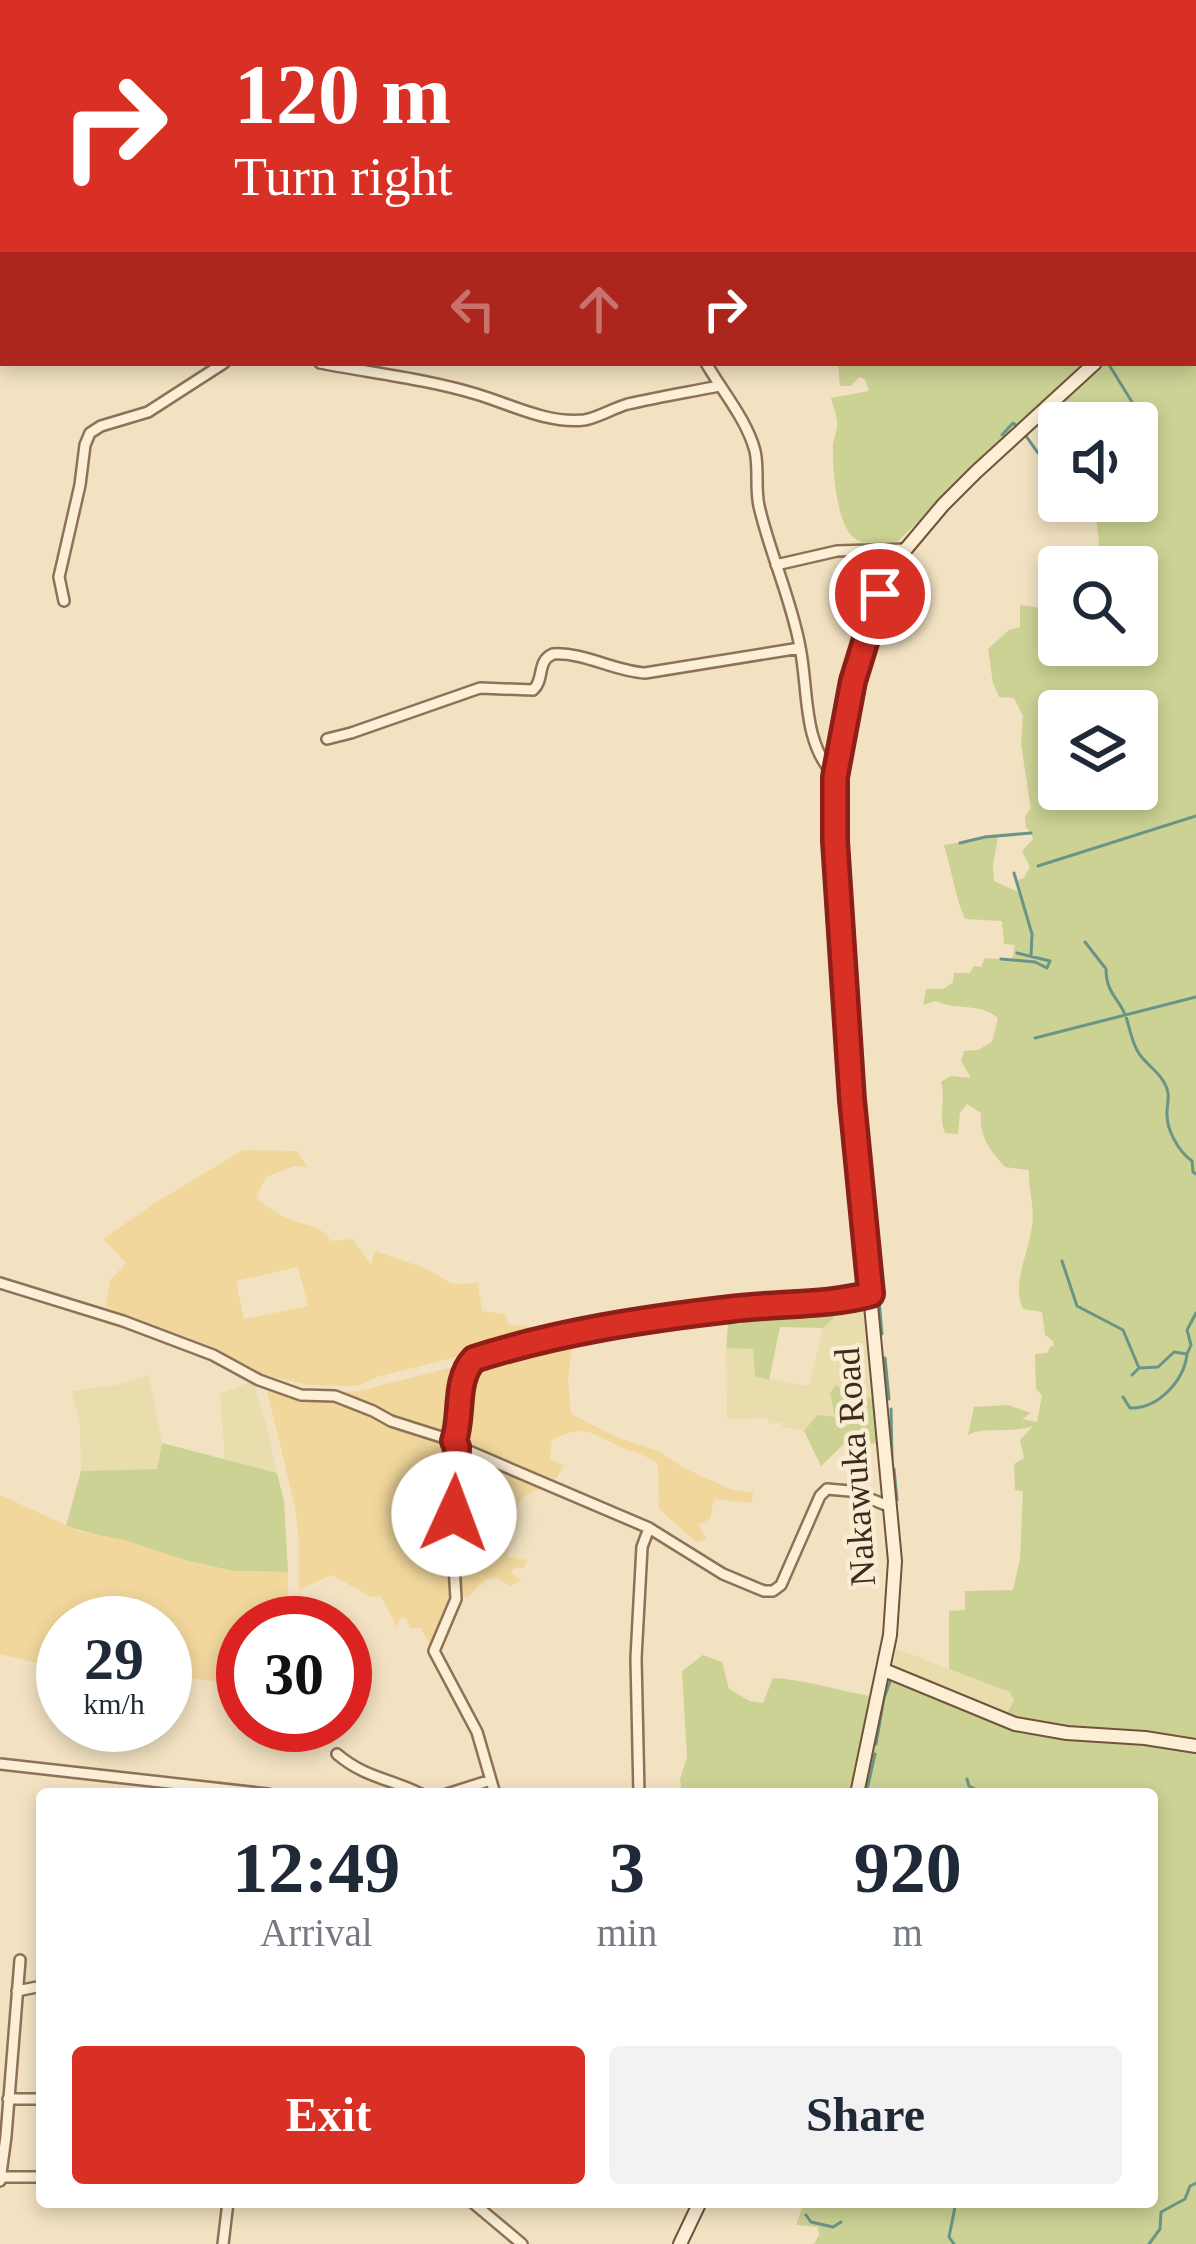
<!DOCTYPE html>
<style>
body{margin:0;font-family:Georgia,serif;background:#f2f2f3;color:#1f2937;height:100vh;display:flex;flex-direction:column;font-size:45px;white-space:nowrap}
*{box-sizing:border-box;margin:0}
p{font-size:39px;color:#747a83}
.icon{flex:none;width:66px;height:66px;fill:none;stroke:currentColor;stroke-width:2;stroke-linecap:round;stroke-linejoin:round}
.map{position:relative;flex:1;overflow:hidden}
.sheet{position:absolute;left:36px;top:1788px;width:1122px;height:420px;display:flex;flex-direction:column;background:#fff;border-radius:12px;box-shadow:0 6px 18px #0003}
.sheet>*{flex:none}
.top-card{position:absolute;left:0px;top:0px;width:1197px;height:366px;box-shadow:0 6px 18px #0003;background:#d93025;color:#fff;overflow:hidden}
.controls{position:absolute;left:1038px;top:402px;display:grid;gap:24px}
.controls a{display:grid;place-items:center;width:120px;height:120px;border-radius:12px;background:#fff;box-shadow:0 6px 18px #0003;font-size:60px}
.speed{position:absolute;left:36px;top:1596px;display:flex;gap:24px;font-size:60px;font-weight:700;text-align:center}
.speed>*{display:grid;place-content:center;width:156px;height:156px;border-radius:50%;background:#fff;box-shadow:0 6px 18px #0003;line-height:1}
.speed small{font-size:30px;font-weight:400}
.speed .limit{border:18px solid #d22;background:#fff;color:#111}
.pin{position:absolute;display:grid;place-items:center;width:102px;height:102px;color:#fff;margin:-51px;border:6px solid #fff;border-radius:50%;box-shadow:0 3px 12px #0007}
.me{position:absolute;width:132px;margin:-66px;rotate:2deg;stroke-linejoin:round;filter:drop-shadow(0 0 9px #0008)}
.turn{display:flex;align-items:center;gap:42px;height:252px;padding:0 36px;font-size:54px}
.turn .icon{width:156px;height:156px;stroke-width:2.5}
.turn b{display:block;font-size:84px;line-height:102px}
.lanes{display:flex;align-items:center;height:114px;padding:0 36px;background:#0003;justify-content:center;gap:60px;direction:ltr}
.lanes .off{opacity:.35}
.eta{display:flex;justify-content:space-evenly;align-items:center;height:204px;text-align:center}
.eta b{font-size:72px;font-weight:700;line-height:84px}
.cta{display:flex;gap:24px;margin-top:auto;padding:24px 36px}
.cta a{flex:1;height:138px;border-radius:12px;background:#d93025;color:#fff;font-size:48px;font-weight:700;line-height:138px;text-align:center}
.cta a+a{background:#f2f2f3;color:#1f2937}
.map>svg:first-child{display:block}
.farmland{fill:#e9ddae}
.green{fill:#ccd294;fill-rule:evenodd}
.sand{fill:#f1d79c;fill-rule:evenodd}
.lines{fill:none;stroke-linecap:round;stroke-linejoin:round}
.stream{stroke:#6a9488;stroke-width:3}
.street-casing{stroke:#8e7257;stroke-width:14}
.secondary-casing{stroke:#70533a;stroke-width:16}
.street{stroke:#fcefd6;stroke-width:9}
.secondary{stroke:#fcefd6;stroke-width:12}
.route-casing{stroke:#8d1f18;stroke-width:30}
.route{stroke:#d93025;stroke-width:21}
.labels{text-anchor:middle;stroke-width:9;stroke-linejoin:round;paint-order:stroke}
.street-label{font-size:36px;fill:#3c2b1c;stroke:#f9ecd2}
</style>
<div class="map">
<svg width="1196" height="2244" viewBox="0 0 1196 2244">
<rect width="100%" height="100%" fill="#f2e2c1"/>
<path class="farmland" d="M868,1298l12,104 -45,-17 -5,8 5,25 -18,-3 -13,16 -21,-4 -2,-5 -11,2 -3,-6 -40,1 -1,-71 27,1 2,27 54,10 14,-58 11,-10 -3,-15z
M149,1375l13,68 -5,26 -76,2 -1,-46 -8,-34 44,-6z
M253,1381l14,46 10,46 -52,-14 -5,-65z
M894,1648l116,44 5,9 -8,12 -114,-48z"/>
<path class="green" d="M1194,324l2,1v1416c-62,-7 -131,-5 -189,-28l7,-12 -4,-9 -61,-23v-58l16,-1v-19l48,-1 7,-31 3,-68 -8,-1 -1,-26 10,-6 -4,-18 13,-14c-22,8 -50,0 -65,9l6,-28 34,-2 23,8 -9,6 15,3 5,-27 -6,-6 -1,-35 12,-1 3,-6 4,-2 -1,-4 -8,-6 -3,-23 -19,-3c-12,-25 6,-56 9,-83 3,-21 -4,-36 -3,-56l-24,-3c-15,-17 -26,-30 -24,-54l-14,-9 -7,9 -2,21 -13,-1c-7,-17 1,-33 -4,-51l10,-6 20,2 -10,-17 3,-10 14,-1 14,-8 6,-24c-19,-16 -41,-7 -62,-17l-13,4 3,-16h18l9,-7 1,-9h16l4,-7 7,1 4,-9 27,2 3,-15 -11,-1 -2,-23 -37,-2c-10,-23 -13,-48 -21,-74l54,-9 -5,30 1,15 24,11 -2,-12 8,-2 6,-11 -8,-16 11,-12 -2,-6 -5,-6 -1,-11 6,-7 -10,-65 2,-28 -9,-18 -15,-1 -6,-14 -5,-34 21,-19 11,-3v-22l28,4v12l11,9v15h78v-78h-40l2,-24 -5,-42h43v-78h-78v28l-22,-29 67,-59h90zM1059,711h78v78h-78z
M838,363h248l-188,178c-12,1 -27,4 -39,0 -23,-8 -27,-75 -26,-97 1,-6 4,-12 4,-19 1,-8 -4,-18 -6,-27l38,-7 -4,-12 -6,-2 -8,9h-11z
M831,1303l3,15 -11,10 -43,-1 -11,53 -14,-4 -2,-27 -27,-1 2,-22 -5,-15z
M835,1385l45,17 3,42 -37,-2 -25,24 -17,-35 13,-16 18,2 -5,-24z
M162,1443l115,30 7,28 4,71 -55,-1 -45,-10 -122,-35 15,-55 76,-2z
M703,1655l19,7 7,27 21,12 13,2 10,-25c33,2 64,12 96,18l2,5 -19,93h-170l-2,-15 7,-22 -5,-86z
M891,1679l78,28 31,18 196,25v494h-382l5,-9 -1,-8 -22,-2 8,-23h348v-408h-286l18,-96z"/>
<path class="sand" d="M243,1150l54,1 11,16 -14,-1 -28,11 -10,21c9,6 18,14 28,19 19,11 31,2 47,24l22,-2 18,26 4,-14 52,18 25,15 26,-1 4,28 23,3 3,10 20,2 5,12 -156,39 -20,9 -49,-1 -48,-11 -44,-26 -110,-41 4,-27 16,-17 -23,-24 55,-38zM298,1267l10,39 -64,13 -8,-38z
M573,1337l-5,41 3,36 45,23 42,14 28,18 46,21 21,2 -1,11 -38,-4 -4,20 -12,6 9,14 -11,3 -37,-33 -1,-45c-16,-11 -20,-10 -37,-17 -30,-13 -35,-24 -69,-7l-2,18 14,8 -10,16 -33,16c-7,20 -13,38 -13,59l20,3 -5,8 -12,1 2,6 9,5 -12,6 -13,-8 -11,1 -19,19h-7l-19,50 -10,-1 -10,-19h-11l-4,-10 -5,-1 -4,10 -16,-31 -10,1 -39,-22 -33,15v-48l-4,-35 -28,-116 4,-5 37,8 50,-3z
M0,1495l79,36 46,9 63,21 45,10 55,1 -1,51h-44v43l-29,15 -49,-5v-53h-102v32l-6,9 -19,-1 -38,-9z"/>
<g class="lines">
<path class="stream" d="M902,0v3
M1102,0v3
M1056,3l1,-3
M1139,3v-3
M1194,51h2
M1194,324l2,1
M1108,363l24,39 10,10
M1002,435l11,-12 5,4
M1026,436l12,17
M960,843l25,-6 46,-4
M1038,866l158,-50
M1014,873l18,61 -1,22
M1085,942l21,27c0,26 15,30 21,51 4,13 5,24 13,35 10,13 25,21 28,38 1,4 -1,15 -1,19 -1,17 11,39 25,49l1,11 3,2
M1001,959l34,3 12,6 3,-7 -33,-8
M853,998l3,27
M856,1037l2,42
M1035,1038l161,-41
M859,1088l10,89
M869,1186l6,71
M1062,1261l15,45 46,24 16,38
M876,1265l6,69
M885,1358l4,41
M1132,1375l7,-7 19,-1 16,-15 13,2 4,-9 -4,-15 9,-17
M1123,1397l7,11c28,1 54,-27 57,-54
M891,1409l1,50
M894,1469l3,31
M894,1648l2,-19
M876,1744l8,-46 7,-19
M967,1779l2,7 15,8
M866,1794l9,-40
M806,2215l5,7 22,5 8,-5
M954,2244l-5,-7 7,-35
M1149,2244l11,-15 1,-17 24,-13 5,-13 6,-3"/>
<g class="street-casing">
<path id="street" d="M469,0l3,3
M320,363c52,10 106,16 156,31 34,10 71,30 108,26 14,-2 29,-12 44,-16 30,-7 61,-12 91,-18
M706,363c16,28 41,57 49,88 4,18 0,37 4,55 11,48 32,92 41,141 9,46 2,94 35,130
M776,565l61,-14 69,-2
M64,601l-5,-24 21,-92 5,-40 5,-12 11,-7 47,-14 76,-49
M327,739l24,-6 129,-45 53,2c12,-10 3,-29 20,-36 32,-2 60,17 92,19l155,-25
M0,1283l123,38 90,34 46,25 42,15 34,1 38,15 18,10 63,20c9,-25 0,-60 20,-82 85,-25 170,-40 257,-50 47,-6 96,-3 140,-15
M454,1441l3,5 192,82 74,46 41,17h9l8,-6 39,-89 7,-7 23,2 41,16
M457,1446l-4,101 3,52 -22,52 43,81 18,62
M337,1754c28,24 52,24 84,40
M0,1764l268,30
M447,1794l44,-14
M639,1794l-3,-136 6,-111 7,-19
M17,1991l25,-5
M8,2099h34
M1,2177h41
M0,2181l6,-45 14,-176
M472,2202l50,42
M223,2244l5,-42"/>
</g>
<g class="secondary-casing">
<path id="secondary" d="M1194,267l2,-2
M884,1670l131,54 52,9 78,5 51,8
M857,1794l33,-159 5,-74 -42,-448 -18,-272v-64l9,-58 26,-98 22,-51 14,-21 37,-44 33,-33 119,-109
M680,2244l20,-42"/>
</g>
<use href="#street" class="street"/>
<use href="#secondary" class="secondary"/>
</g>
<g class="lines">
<g class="route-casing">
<path id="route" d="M454,1514l3,-67 -3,-6c9,-25 0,-61 20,-82 84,-27 170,-40 257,-50 46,-6 96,-3 140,-15l-19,-194 -17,-259v-64l18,-96 27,-87"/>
</g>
<use href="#route" class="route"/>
</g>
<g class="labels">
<g class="street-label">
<text transform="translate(854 1467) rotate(-94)" y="13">Nakawuka Road</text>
</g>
</g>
</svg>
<div class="controls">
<a><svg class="icon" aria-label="sound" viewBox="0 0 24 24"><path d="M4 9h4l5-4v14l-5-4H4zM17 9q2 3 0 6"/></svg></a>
<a><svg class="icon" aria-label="search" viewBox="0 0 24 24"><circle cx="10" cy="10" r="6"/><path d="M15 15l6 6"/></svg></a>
<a><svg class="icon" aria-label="layers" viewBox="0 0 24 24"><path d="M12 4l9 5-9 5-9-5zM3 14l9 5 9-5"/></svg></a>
</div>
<div class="speed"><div>29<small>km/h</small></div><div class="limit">30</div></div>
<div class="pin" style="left:880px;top:594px;background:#d93025"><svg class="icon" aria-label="arrive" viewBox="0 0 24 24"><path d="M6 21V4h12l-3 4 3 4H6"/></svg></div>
<svg class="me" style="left:454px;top:1514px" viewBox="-20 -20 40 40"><circle r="19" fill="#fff"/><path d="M0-13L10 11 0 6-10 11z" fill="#d93025"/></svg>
<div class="top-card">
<div class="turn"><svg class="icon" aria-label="right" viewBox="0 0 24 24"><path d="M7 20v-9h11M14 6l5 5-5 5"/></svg><div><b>120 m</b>Turn right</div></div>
<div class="lanes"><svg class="icon off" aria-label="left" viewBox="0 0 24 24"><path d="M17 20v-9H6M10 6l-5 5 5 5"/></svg><svg class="icon off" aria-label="ahead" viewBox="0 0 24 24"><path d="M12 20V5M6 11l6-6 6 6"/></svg><svg class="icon" aria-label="right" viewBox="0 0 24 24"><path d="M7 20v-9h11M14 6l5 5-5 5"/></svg></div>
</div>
<section class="sheet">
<div class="eta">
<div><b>12:49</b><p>Arrival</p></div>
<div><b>3</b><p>min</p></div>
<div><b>920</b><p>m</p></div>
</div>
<div class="cta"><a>Exit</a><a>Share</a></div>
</section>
</div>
